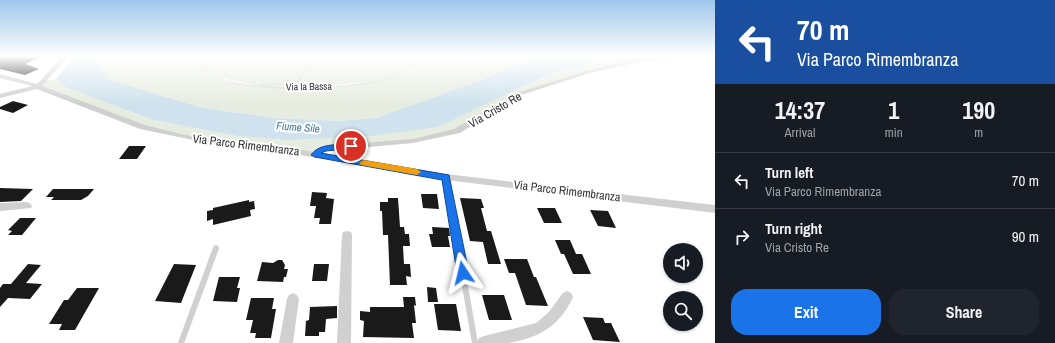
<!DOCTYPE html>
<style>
body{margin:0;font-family:"Archivo Narrow",sans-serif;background:#20242c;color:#f1f3f6;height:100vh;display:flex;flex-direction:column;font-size:15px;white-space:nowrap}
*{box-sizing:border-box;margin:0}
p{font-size:13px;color:#9ea1a6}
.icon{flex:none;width:22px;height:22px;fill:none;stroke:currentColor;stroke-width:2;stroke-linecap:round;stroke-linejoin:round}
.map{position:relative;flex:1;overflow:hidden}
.side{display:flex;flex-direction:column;background:#171b24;width:340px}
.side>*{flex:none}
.banner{background:#1a4fa0;color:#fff;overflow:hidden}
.fabs{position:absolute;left:663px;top:243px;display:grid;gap:8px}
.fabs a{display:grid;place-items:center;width:40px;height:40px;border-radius:50%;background:#171b24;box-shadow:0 1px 3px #0004;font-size:20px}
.pin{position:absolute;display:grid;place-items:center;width:34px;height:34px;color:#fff;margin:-17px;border:2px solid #fff;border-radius:50%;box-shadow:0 1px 4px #0007}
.me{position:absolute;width:44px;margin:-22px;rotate:350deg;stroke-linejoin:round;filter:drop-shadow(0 0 3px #0008)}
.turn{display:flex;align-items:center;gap:14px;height:84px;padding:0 16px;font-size:18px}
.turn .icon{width:52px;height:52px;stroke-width:2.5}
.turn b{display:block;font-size:28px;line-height:34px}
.eta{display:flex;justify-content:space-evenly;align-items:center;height:68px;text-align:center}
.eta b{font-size:24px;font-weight:700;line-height:28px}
.action{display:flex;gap:8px;margin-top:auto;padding:8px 16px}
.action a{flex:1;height:46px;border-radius:16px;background:#1a73e8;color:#fff;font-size:16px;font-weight:700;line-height:46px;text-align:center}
.action a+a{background:#20242c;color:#f1f3f6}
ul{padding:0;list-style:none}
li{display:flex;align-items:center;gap:12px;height:56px;padding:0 16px;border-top:1px solid #363941}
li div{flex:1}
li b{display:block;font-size:15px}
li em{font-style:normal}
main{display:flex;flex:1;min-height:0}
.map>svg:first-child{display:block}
.green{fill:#e6ecdf}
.water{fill:#cfe2ee}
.building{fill:#1a1a1a}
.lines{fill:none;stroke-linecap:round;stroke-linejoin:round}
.path{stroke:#cdcdcd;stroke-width:1.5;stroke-dasharray:1.5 1.5;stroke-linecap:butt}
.lane-far1{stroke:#d0d0d0;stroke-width:4.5}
.lane{stroke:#d0d0d0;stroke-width:6}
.street{fill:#d0d0d0;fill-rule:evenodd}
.route{fill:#1a73e8;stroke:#114b97}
.slow{fill:#f59e0b}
.labels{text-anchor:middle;stroke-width:4;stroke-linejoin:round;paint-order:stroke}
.far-street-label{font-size:10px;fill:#333;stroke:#fff}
.far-water-label{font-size:11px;font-style:italic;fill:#3f7597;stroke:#fff}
.street-label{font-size:12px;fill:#333;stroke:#fff}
</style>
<main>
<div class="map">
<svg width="715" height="343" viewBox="0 0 715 343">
<rect width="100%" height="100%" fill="#fff"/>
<path class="green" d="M102,56h78c15,20 51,28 76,30 -24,-8 -57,-7 -74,-30h283l-82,24 -64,7h16l49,-7 48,-12 37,-12h74l-18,5 -44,19 -105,38 -38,3 -63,-3 -72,-10 -98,-29 -7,-19z
M618,56h56l-39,5 -47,11 -69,22 -62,37 -44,10 -78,6 -20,8 -93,-11 -79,-17 -106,-41 8,-5 11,-2 9,8 88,33 84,16 49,4 226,-49 46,-20z"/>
<path class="water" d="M75,56h27l-4,4 8,19 97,29 72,10 63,3 38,-3 105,-38 44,-19 18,-5h75l-60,15 -46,20 -74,36 -67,9 -85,4 -49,-4 -84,-16 -88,-33 -9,-8z"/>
<path class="building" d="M0,56h43l-18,8 14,5 -14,6 -25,-6z
M13,101l15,4 -15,8 -13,-4v-2z
M129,146h17l-9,13h-18z
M0,188l33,1 -12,12 -21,1z
M53,189h41l-6,7 -7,4h-30l3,-3h-8z
M312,192l15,1 -1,5 8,1 -3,25h-12l1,-6h-6l2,-12h-6z
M421,194h16l2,15 -16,-1z
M388,198h10l2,29h4l1,7h4l1,12h-7l1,18h6l1,13 -5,-1 1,9h-17l-2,-50h-5l-1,-24h-2v-9h8z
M460,198l21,1 3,9h-3l6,23h4l10,33h-13l-5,-22 -13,-1z
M249,200v2l5,-1 1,8 -5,1 1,6 -38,9v-6l-6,2v-10l6,-1v-2z
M537,208h18l7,15h-18z
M590,210l18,1 8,17 -18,-2z
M20,218h16l-14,17h-14l4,-4 -4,-1z
M432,227l17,1 1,8h-2l2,11h-18l-3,-13h4z
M555,240h15l6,14h6l9,20h-18l-9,-20h-3z
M504,259h23l7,18h2l12,29 -22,-1 -11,-32h-6z
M278,260h4l3,5 -1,4h4l-2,8h-2l-1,5 -26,-1 5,-19 11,1z
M28,264l13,1 -15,18 16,1 -12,15 -22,-1 -8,9v-19l3,-4h8z
M174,264l22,1 -15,38 -26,-2z
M314,264h15l-2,17h-15z
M219,277h21l-3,11h3l-3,14 -24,-1z
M427,287l9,1 2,14h-10z
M77,288h22l-24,42h-16l3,-6h-13l15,-24h4z
M482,295h22l8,25h-23z
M403,297h12l1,9 -2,-1 2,18h-4l2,15 -51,-1 1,-16 -4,-1v-9l10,1v-5h34z
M251,298h23l-2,11h4l-5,29h-16l1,-5h-6l3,-13h-7z
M434,304h22l5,27 -23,-1z
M337,306v12l-11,1 -1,13h-6v4h-14l1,-15 3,-1 1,-13z
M583,317l20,1 2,5h6l9,19 -27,-2z"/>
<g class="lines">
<path class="path" d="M182,56c5,4 10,10 16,14 45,25 136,20 185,10 28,-6 55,-16 82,-24
M440,56v8
M297,83l28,3
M262,85l35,-2 16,-27"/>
<path class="lane-far1" d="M446,177l7,42"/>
<path class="lane" d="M453,218l22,125
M181,343l35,-95"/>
<path class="street" d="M63,56h6l-27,30 103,39 36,9 41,8 60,4 31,6 12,-6 88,-7 41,-10 63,-36 69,-22 49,-12 29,-3h13l-3,2 -39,5 -45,10 -69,22 -61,38 -47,10 -87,8 -4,2 124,21 269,31v8l-269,-33 -164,-28 -60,-6 -82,-17 -103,-40 -37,9v-4l32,-8 -32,-8v-4l37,10z
M27,202l4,2 1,2 -1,2 -31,3v-8z
M347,231l4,1 1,3 -1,108h-14l5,-108 1,-3z
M567,291l4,2 2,4c-13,29 -34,41 -65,46 -10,0 -21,0 -31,0l2,-5 5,-2 52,-13 12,-10 15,-20z
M293,293l4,2 2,4 -6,44h-14l8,-44 2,-4z"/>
</g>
<linearGradient id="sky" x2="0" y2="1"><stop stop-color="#9ec6ea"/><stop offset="0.54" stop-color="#fff"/><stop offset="1" stop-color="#fff" stop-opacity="0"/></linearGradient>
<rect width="715" height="104" fill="url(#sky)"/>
<path class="route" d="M351,144l3,1 1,1 -1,2 -28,3 -5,2 128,22 20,98 -2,4 -4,1 -4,-1 -2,-4 -15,-93 -127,-23 -4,-2c8,-12 27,-10 40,-11z"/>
<path class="slow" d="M364,160l53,9 4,3 -4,3 -56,-10 -2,-2 2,-2z"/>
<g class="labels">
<g class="far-street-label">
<text transform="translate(309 86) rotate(-1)" y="4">Via la Bassa</text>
</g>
<g class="far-water-label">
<text transform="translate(298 127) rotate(4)" y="4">Fiume Sile</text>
</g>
<g class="street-label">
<text transform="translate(495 110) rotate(-30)" y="4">Via Cristo Re</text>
<text transform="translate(246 145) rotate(7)" y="4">Via Parco Rimembranza</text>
<text transform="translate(567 191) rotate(7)" y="4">Via Parco Rimembranza</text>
</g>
</g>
</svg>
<div class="fabs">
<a><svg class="icon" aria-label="sound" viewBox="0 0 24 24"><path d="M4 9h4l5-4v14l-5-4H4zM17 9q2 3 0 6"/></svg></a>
<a><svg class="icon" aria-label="search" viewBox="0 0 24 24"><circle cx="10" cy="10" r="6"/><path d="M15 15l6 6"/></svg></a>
</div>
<div class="pin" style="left:351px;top:146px;background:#d93025"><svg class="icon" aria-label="arrive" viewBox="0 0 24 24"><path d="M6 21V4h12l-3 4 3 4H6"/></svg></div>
<svg class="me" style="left:463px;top:273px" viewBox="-20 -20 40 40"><path d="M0-17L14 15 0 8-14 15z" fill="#1a73e8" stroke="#fff" stroke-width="4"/></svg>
</div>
<section class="side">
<div class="banner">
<div class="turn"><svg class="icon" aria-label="left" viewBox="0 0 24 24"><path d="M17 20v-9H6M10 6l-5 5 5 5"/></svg><div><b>70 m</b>Via Parco Rimembranza</div></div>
</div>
<div class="eta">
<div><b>14:37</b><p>Arrival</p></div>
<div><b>1</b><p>min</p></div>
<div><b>190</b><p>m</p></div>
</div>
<ul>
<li><svg class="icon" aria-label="left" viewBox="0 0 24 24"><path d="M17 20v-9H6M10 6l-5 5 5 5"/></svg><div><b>Turn left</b><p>Via Parco Rimembranza</p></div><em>70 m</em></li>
<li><svg class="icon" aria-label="right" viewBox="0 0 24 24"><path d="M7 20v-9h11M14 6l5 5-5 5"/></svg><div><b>Turn right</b><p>Via Cristo Re</p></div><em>90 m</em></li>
</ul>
<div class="action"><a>Exit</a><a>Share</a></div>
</section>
</main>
